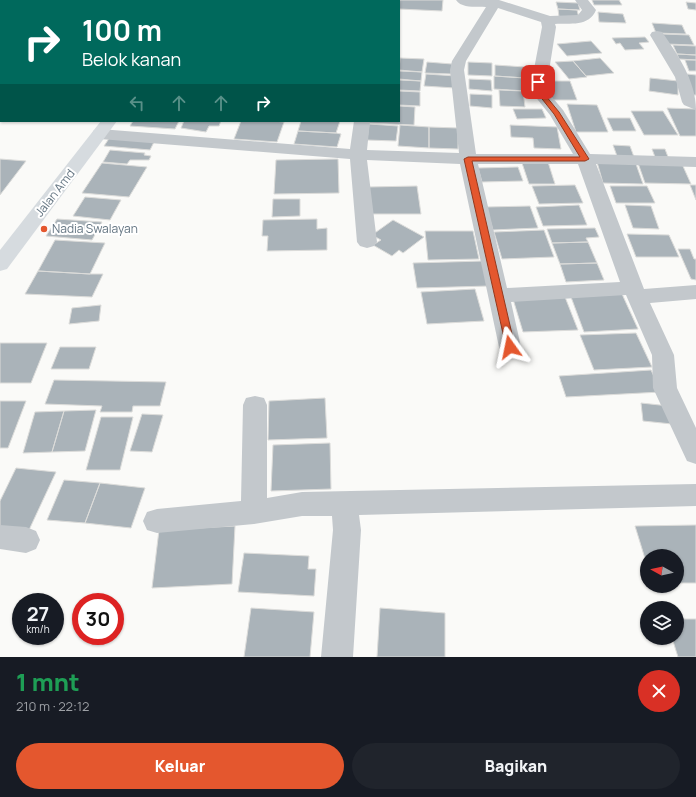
<!DOCTYPE html>
<html lang="id">
<meta charset="utf-8">
<style>
body{margin:0;font-family:Manrope,sans-serif;background:#20242c;color:#f1f3f6;height:100vh;display:flex;flex-direction:column;font-size:15px;white-space:nowrap}
*{box-sizing:border-box;margin:0}
p{font-size:13px;color:#9ea1a6}
.icon{flex:none;width:22px;height:22px;fill:none;stroke:currentColor;stroke-width:2;stroke-linecap:round;stroke-linejoin:round}
.map{position:relative;height:657px;overflow:hidden}
.drawer{display:flex;flex-direction:column;background:#171b24;flex:1}
.drawer>*{flex:none}
.top-card{position:absolute;left:0px;top:0px;width:400px;height:122px;box-shadow:0 1px 3px #0004;background:#00695c;color:#fff;overflow:hidden}
.needle{width:26px;rotate:278deg}
.buttons{position:absolute;left:640px;top:549px;display:grid;gap:8px}
.buttons a{display:grid;place-items:center;width:44px;height:44px;border-radius:50%;background:#171b24;box-shadow:0 1px 3px #0004;font-size:20px}
.speed{position:absolute;left:12px;top:593px;display:flex;gap:8px;font-size:20px;font-weight:700;text-align:center}
.speed>*{display:grid;place-content:center;width:52px;height:52px;border-radius:50%;background:#171b24;box-shadow:0 1px 3px #0004;line-height:1}
.speed small{font-size:10px;font-weight:400}
.speed .limit{border:6px solid #d22;background:#fff;color:#111}
.pin{position:absolute;display:grid;place-items:center;width:34px;height:34px;color:#fff;margin:-17px;border-radius:8px;box-shadow:0 2px 6px #0006}
.me{position:absolute;width:44px;margin:-22px;rotate:348deg;stroke-linejoin:round;filter:drop-shadow(0 0 3px #0008)}
.turn{display:flex;align-items:center;gap:14px;height:84px;padding:0 16px;font-size:18px}
.turn .icon{width:52px;height:52px;stroke-width:2.5}
.turn b{display:block;font-size:28px;line-height:34px}
.lanes{display:flex;align-items:center;height:38px;padding:0 16px;background:#0003;justify-content:center;gap:20px;direction:ltr}
.lanes .off{opacity:.35}
.round{display:grid;place-items:center;flex:none;width:42px;height:42px;border-radius:21px;background:#20242c}
.head{display:flex;align-items:center;justify-content:space-between;height:68px;padding:0 16px}
h1{font-size:24px;font-weight:800;line-height:30px;color:#1e9e55}
.primary-button{display:flex;gap:8px;margin-top:auto;padding:8px 16px}
.primary-button a{flex:1;height:46px;border-radius:24px;background:#e4572e;color:#fff;font-size:16px;font-weight:800;line-height:46px;text-align:center}
.primary-button a+a{background:#20242c;color:#f1f3f6}
.map>svg:first-child{display:block}
.building{fill:#aab3b9;stroke:#dcdcda}
.lines{fill:none;stroke-linecap:round;stroke-linejoin:round}
.street{fill:#c3c8cc;fill-rule:evenodd}
.secondary{fill:#d6dbdf;fill-rule:evenodd}
.route{fill:#e4572e;stroke:#94391e}
.poi-dot{fill:#e4572e;stroke:#fff;stroke-width:1.5}
.labels{text-anchor:middle;stroke-width:4;stroke-linejoin:round;paint-order:stroke}
.street-label{font-size:12px;fill:#657683;stroke:#fff}
.poi-label{font-size:12px;fill:#657683;stroke:#fff;text-anchor:start}
</style>
<div class="map">
<svg width="696" height="657" viewBox="0 0 696 657">
<rect width="100%" height="100%" fill="#fafaf8"/>
<path class="building" d="M282,0h38l-38,1z
M395,0h48l-1,11 -43,-2v-8z
M592,0h27l3,5h-28z
M556,2l22,1 2,7 -22,-1z
M686,2l10,1v7l-8,-1z
M558,9l19,1 2,8 -20,-1z
M598,12l25,2 3,9 -27,-1z
M652,23l30,2 4,9 -30,-1z
M662,34l27,1 5,10 -28,-1z
M645,37l4,5 -10,1 5,6 -19,1 -5,-7 -4,1 -4,-6z
M591,41l11,12 -35,3 -10,-12z
M673,45l23,1v9l-19,-1z
M677,54l19,1v5l-17,-1z
M400,58l24,1 -2,13 -23,-2z
M600,58l14,15 -28,3 -13,-15z
M685,60h11v11h-7z
M573,61l13,15 1,1 -18,2 -14,-17z
M427,62l25,2 -1,10 -26,-1z
M468,62l24,1v13l-24,-1z
M495,65l30,2v11l-30,-2z
M399,71l23,1 -1,9 -22,-2z
M426,74l30,2 -1,12 -31,-2z
M687,74l9,1v20h-4z
M494,76l31,2 1,13 -32,-2z
M650,78l28,3v14l-29,-4z
M469,79l22,1 1,11 -23,-2z
M399,80l22,1 -1,10 -21,-1z
M545,81h25l7,19h-25z
M499,90l24,1 2,16 -25,-1z
M399,91l21,1v14l-21,-1z
M470,94l22,1v13l-22,-2z
M567,104l30,1 11,27h-32z
M399,106l16,1 -1,18 -48,-2v-2h33z
M667,108l29,1v27h-16z
M513,109h29l4,9 -29,1z
M631,111h32l15,24h-34z
M607,118h23l6,13h-23z
M133,121h46l-4,8 -45,-3z
M184,121h37l-2,5h-10l-3,6 -25,-4z
M241,121h32l11,1 -7,20 -43,-3z
M301,121h39l-4,12 -38,-2z
M369,124l29,2 -2,15 -29,-1z
M400,125l29,2v21l-31,-2z
M510,125l47,2 4,22 -27,-1 -1,-10 -22,-1z
M429,127l29,1v21l-29,-1z
M298,131l38,2 5,1 -4,13 -43,-3z
M110,137l45,3 -5,10 -46,-4z
M613,145l17,1 4,11 -17,-1z
M652,149h13l3,8h-13z
M110,150l35,3 -1,2 7,1 -2,4h-19l-3,4 -24,-2z
M0,159l26,2 -26,34z
M338,159l1,34 -65,1 2,-34z
M548,162l7,22h-26l-7,-21z
M597,162l39,2 7,20 -40,-1z
M102,163l45,4 -18,30 -47,-4z
M638,163l44,1 9,20 -46,-1z
M518,167l5,14 -41,1 -4,-14z
M575,185l8,18 -44,1 -7,-18z
M690,185h6v15z
M417,186l4,28h-51l-2,-27z
M610,186h37l8,17h-39z
M85,197l36,3 -11,20 -37,-4z
M273,199h27v17l-28,1z
M579,205l8,20 -44,1 -7,-19z
M625,205l26,1 8,23 -26,-1z
M530,206l8,22 -45,2 -7,-23z
M57,219l45,3 -10,18 -46,-4z
M317,219v10l10,-1v22l-60,1 1,-15h-6l1,-16z
M393,220l31,17 -21,16 -4,-3 -7,6 -19,-11 8,-5 -9,-5z
M595,228l4,9 -13,1 2,4 -36,1 -5,-14z
M544,230l10,27 -52,2 -8,-27z
M425,231h48l6,28 -51,1z
M627,234l42,1 10,22h-43z
M55,240l50,3 -15,31 -52,-3z
M588,242l9,21 -37,1 -8,-21z
M678,249h12l4,10h2v21l-5,-1z
M483,261l6,25 -72,2 -4,-25z
M597,263l7,17 -38,2 -6,-18z
M38,271l52,3h13l-11,23 -67,-3z
M475,289l9,32 -57,3 -6,-32z
M622,294l16,35 -54,3 -13,-35z
M565,297l13,33 -55,2 -10,-33z
M101,305l-2,16 -30,3 3,-16z
M636,333l16,34 -58,3 -14,-35z
M0,343h47l-16,40h-31z
M60,347h36l-7,22h-38z
M651,370l10,22 -95,5 -7,-21z
M54,380l112,2 -6,24h-27l-1,6h-32l2,-6 -57,-2z
M325,398l2,40 -59,2 1,-39z
M0,401h26l-18,47h-8z
M641,403l28,3 3,18 -29,-3z
M96,410l-11,41 -33,1 12,-41z
M64,411l-12,41 -29,1 12,-41z
M142,414l21,1 -11,37 -22,-1z
M101,417h32l-13,53h-34z
M330,443l1,46 -60,2 2,-46z
M16,468l40,4 -27,58 -29,-3v-26z
M64,480l36,3 -15,40 -38,-3z
M100,483l45,5 -14,40 -46,-5z
M696,525v58h-19v-27h-30v9l-12,-39z
M235,526l-3,58 -80,4 7,-58z
M244,553l65,3 -1,13h8l-2,27 -76,-4z
M251,608l63,4 -4,45h-66z
M380,608l65,5v44h-68z
M677,619h19v38h-18l-6,-19h5z"/>
<g class="lines">
<path class="street" d="M21,0h12v1h-12z
M148,0h13v1h-13z
M376,0h12v1h-12z
M456,0h43l51,16 28,-1 4,-5 -7,-10h13l8,10c-7,17 -26,13 -41,14l1,3 -10,63 17,20 27,44 106,3v10l-100,-3 48,125 52,-4v14l-46,4 24,52 3,33 19,40v36l-9,-3 -34,-73 -1,-33 -26,-60 -115,7 10,45 -3,6 -8,2 -8,-2 -3,-6 -39,-183 -93,-4 10,82 -3,4 -7,2 -7,-2 -3,-4 -7,-83 -250,-20 -6,-1 -2,-4 2,-4 6,-1 250,20 4,-28h16l-3,29 92,3 -9,-83 2,-9 34,-54c-9,-1 -24,2 -30,-7zM498,8l43,14 1,5 -12,63 20,25 23,39h-97l-12,-84 2,-9zM478,164h100l42,118 -113,6z
M657,31l5,1c16,23 34,49 34,78l-12,-5 -2,-3 -7,-25 -25,-42 2,-3z
M0,59h1v8h-1z
M255,396l9,2 3,7v93l35,-6 394,-8v22l-337,9 2,15 -8,127h-32l12,-127 -1,-14h-30l-48,8 -97,9 -10,-3 -4,-9 4,-9 10,-3 84,-8 2,-96 3,-7z
M0,525l26,2 10,4 4,9 -4,9 -10,4 -26,-4z"/>
<path class="secondary" d="M101,121h16l-110,148 -7,2v-21z"/>
</g>
<path class="route" d="M536,80l5,2v8l18,22 30,47 -4,2h-113l43,186 -5,3 -4,-3 -42,-188 4,-2h112l-26,-43 -19,-24z"/>
<circle class="poi-dot" cx="44" cy="229" r="4"/>
<g class="labels">
<g class="street-label">
<text transform="translate(55 193) rotate(-52)" y="4">Jalan Amd</text>
</g>
<g class="poi-label">
<text x="52" y="233">Nadia Swalayan</text>
</g>
</g>
</svg>
<div class="buttons">
<a><svg class="needle" viewBox="-14 -14 28 28"><path d="M0-13l5 13h-10z" fill="#e53935"/><path d="M0 13l5-13h-10z" fill="#9ea1a6"/></svg></a>
<a><svg class="icon" aria-label="layers" viewBox="0 0 24 24"><path d="M12 4l9 5-9 5-9-5zM3 14l9 5 9-5"/></svg></a>
</div>
<div class="speed"><div>27<small>km/h</small></div><div class="limit">30</div></div>
<div class="pin" style="left:538px;top:82px;background:#d93025"><svg class="icon" aria-label="arrive" viewBox="0 0 24 24"><path d="M6 21V4h12l-3 4 3 4H6"/></svg></div>
<svg class="me" style="left:510px;top:347px" viewBox="-20 -20 40 40"><path d="M0-17L14 15 0 8-14 15z" fill="#e4572e" stroke="#fff" stroke-width="4"/></svg>
<div class="top-card">
<div class="turn"><svg class="icon" aria-label="right" viewBox="0 0 24 24"><path d="M7 20v-9h11M14 6l5 5-5 5"/></svg><div><b>100 m</b>Belok kanan</div></div>
<div class="lanes"><svg class="icon off" aria-label="left" viewBox="0 0 24 24"><path d="M17 20v-9H6M10 6l-5 5 5 5"/></svg><svg class="icon off" aria-label="ahead" viewBox="0 0 24 24"><path d="M12 20V5M6 11l6-6 6 6"/></svg><svg class="icon off" aria-label="ahead" viewBox="0 0 24 24"><path d="M12 20V5M6 11l6-6 6 6"/></svg><svg class="icon" aria-label="right" viewBox="0 0 24 24"><path d="M7 20v-9h11M14 6l5 5-5 5"/></svg></div>
</div>
</div>
<section class="drawer">
<div class="head"><div><h1>1 mnt</h1><p>210 m · 22:12</p></div><a class="round" style="background:#d93025;color:#fff"><svg class="icon" aria-label="close" viewBox="0 0 24 24"><path d="M6 6l12 12M18 6L6 18"/></svg></a></div>
<div class="primary-button"><a>Keluar</a><a>Bagikan</a></div>
</section>
